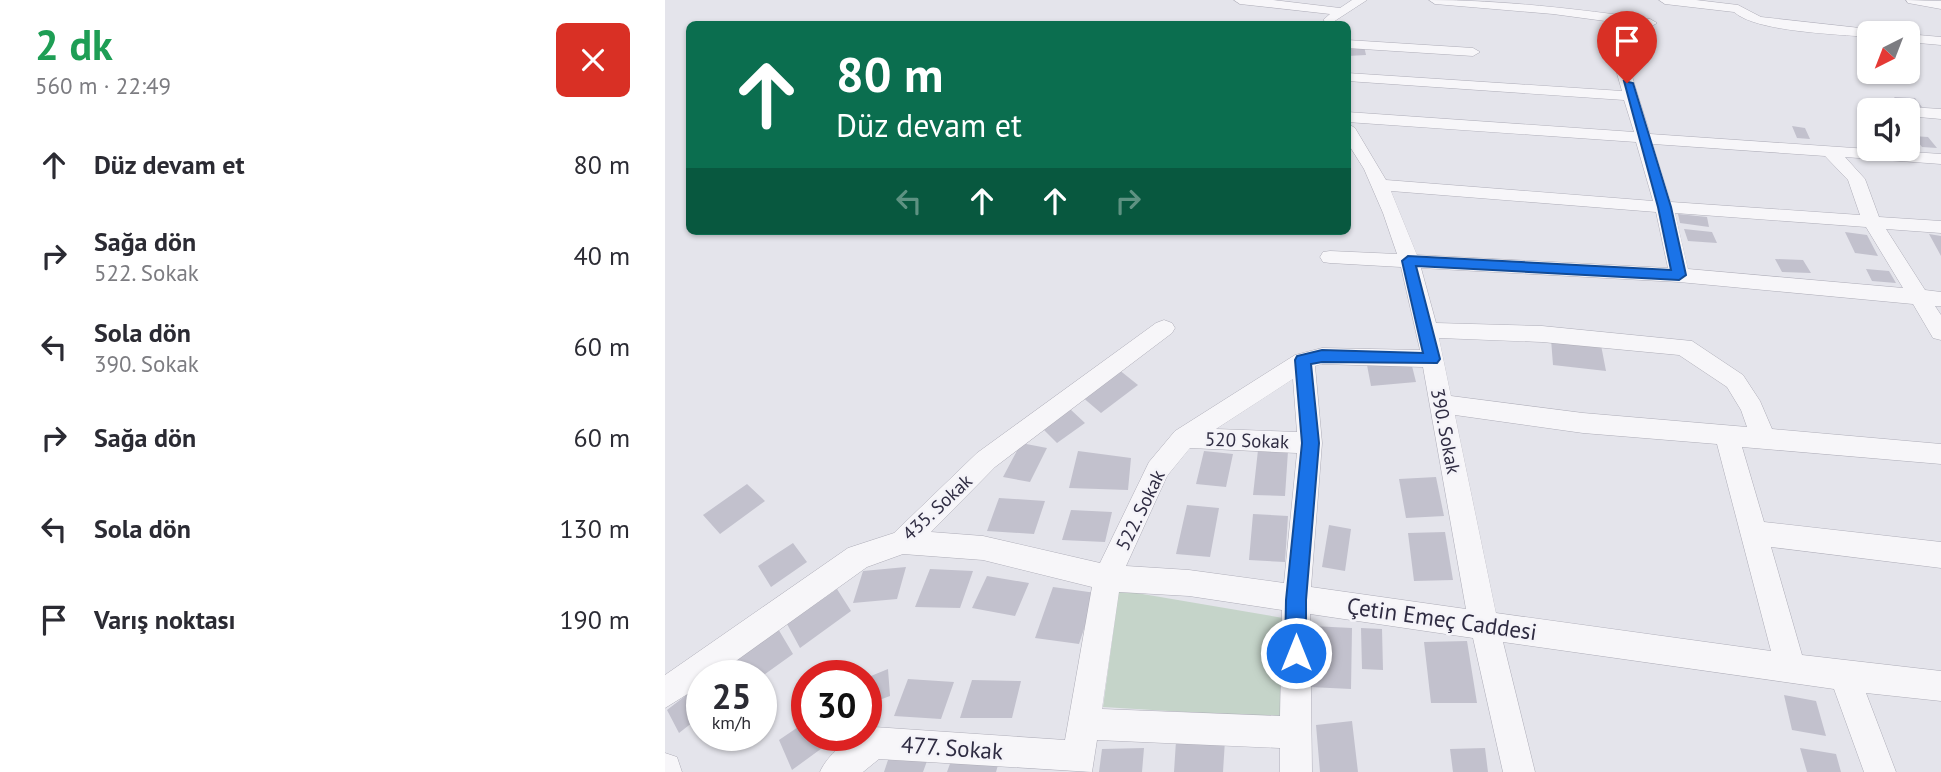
<!DOCTYPE html>
<html lang="tr">
<meta charset="utf-8">
<style>
body{margin:0;font-family:"PT Sans",sans-serif;background:#f2f2f3;color:#2b2b33;height:100vh;display:flex;flex-direction:column;font-size:26px;white-space:nowrap}
*{box-sizing:border-box;margin:0}
p{font-size:23px;color:#7c7c81}
.icon{flex:none;width:38px;height:38px;fill:none;stroke:currentColor;stroke-width:2;stroke-linecap:round;stroke-linejoin:round}
.map{position:relative;flex:1;overflow:hidden}
.side{display:flex;flex-direction:column;background:#fff;width:665px}
.side>*{flex:none}
.guide{position:absolute;left:21px;top:21px;width:665px;height:214px;border-radius:10px;box-shadow:0 2px 5px #0004;background:#0b6e4f;color:#fff;overflow:hidden}
.needle{width:46px;rotate:222deg}
.tools{position:absolute;left:1192px;top:21px;display:grid;gap:14px}
.tools a{display:grid;place-items:center;width:63px;height:63px;border-radius:10px;background:#fff;box-shadow:0 2px 5px #0004;font-size:35px}
.speed{position:absolute;left:21px;top:660px;display:flex;gap:14px;font-size:35px;font-weight:700;text-align:center}
.speed>*{display:grid;place-content:center;width:91px;height:91px;border-radius:50%;background:#fff;box-shadow:0 2px 5px #0004;line-height:1}
.speed small{font-size:18px;font-weight:400}
.speed .limit{border:10px solid #d22;background:#fff;color:#111}
.pin{position:absolute;display:grid;place-items:center;width:60px;height:60px;color:#fff;margin:-72px -30px;border-radius:50% 50% 50% 0;rotate:-45deg;box-shadow:0 0 7px #0007}
.pin .icon{rotate:45deg}
.me{position:absolute;width:77px;margin:-38px;rotate:0deg;stroke-linejoin:round;filter:drop-shadow(0 0 5px #0008)}
.turn{display:flex;align-items:center;gap:24px;height:147px;padding:0 35px;font-size:32px}
.turn .icon{width:91px;height:91px;stroke-width:2.5}
.turn b{display:block;font-size:49px;line-height:60px}
.lanes{display:flex;align-items:center;height:66px;padding:0 35px;background:#0003;justify-content:center;gap:35px;direction:ltr}
.lanes .off{opacity:.35}
.round{display:grid;place-items:center;flex:none;width:74px;height:74px;border-radius:10px;background:#f2f2f3}
.summary{display:flex;align-items:center;justify-content:space-between;height:119px;padding:0 35px}
h1{font-size:42px;font-weight:600;line-height:52px;color:#1e9e55}
ul{padding:0;list-style:none}
li{display:flex;align-items:center;gap:21px;height:91px;padding:0 35px}
li div{flex:1}
li b{display:block;font-size:26px}
li em{font-style:normal}
main{display:flex;flex:1;min-height:0}
.map>svg:first-child{display:block}
.green{fill:#c5d4c9}
.building{fill:#c2c1cd}
.lines{fill:none;stroke-linecap:round;stroke-linejoin:round}
.minor-casing{stroke:#aeadb8;stroke-width:1}
.minor{fill:#f7f6f9;fill-rule:evenodd}
.route{fill:#1a73e8;stroke:#114b97;stroke-width:2}
.labels{text-anchor:middle;stroke-width:5;stroke-linejoin:round;paint-order:stroke}
.street-label{font-size:19px;fill:#2f2c42;stroke:#f4f3f8}
.near-street-label{font-size:23px;fill:#2f2c42;stroke:#f4f3f8}
</style>
<main>
<section class="side">
<div class="summary"><div><h1>2 dk</h1><p>560 m · 22:49</p></div><a class="round" style="background:#d93025;color:#fff"><svg class="icon" aria-label="close" viewBox="0 0 24 24"><path d="M6 6l12 12M18 6L6 18"/></svg></a></div>
<ul>
<li><svg class="icon" aria-label="ahead" viewBox="0 0 24 24"><path d="M12 20V5M6 11l6-6 6 6"/></svg><div><b>Düz devam et</b></div><em>80 m</em></li>
<li><svg class="icon" aria-label="right" viewBox="0 0 24 24"><path d="M7 20v-9h11M14 6l5 5-5 5"/></svg><div><b>Sağa dön</b><p>522. Sokak</p></div><em>40 m</em></li>
<li><svg class="icon" aria-label="left" viewBox="0 0 24 24"><path d="M17 20v-9H6M10 6l-5 5 5 5"/></svg><div><b>Sola dön</b><p>390. Sokak</p></div><em>60 m</em></li>
<li><svg class="icon" aria-label="right" viewBox="0 0 24 24"><path d="M7 20v-9h11M14 6l5 5-5 5"/></svg><div><b>Sağa dön</b></div><em>60 m</em></li>
<li><svg class="icon" aria-label="left" viewBox="0 0 24 24"><path d="M17 20v-9H6M10 6l-5 5 5 5"/></svg><div><b>Sola dön</b></div><em>130 m</em></li>
<li><svg class="icon" aria-label="arrive" viewBox="0 0 24 24"><path d="M6 21V4h12l-3 4 3 4H6"/></svg><div><b>Varış noktası</b></div><em>190 m</em></li>
</ul>
</section>
<div class="map">
<svg width="1276" height="772" viewBox="0 0 1276 772">
<rect width="100%" height="100%" fill="#e4e4eb"/>
<path class="green" d="M454,590l164,28v100l-180,-11z"/>
<path class="building" d="M682,46h17l2,9 -19,1z
M1229,97l21,1 7,9 -21,-1z
M1127,126l13,2 5,11 -13,-1z
M1248,136l15,1 9,11 -15,-1z
M1013,214l29,3 2,10 -29,-4z
M1019,229l28,3 5,11 -29,-2z
M1180,232l22,3 11,21 -23,-3z
M1264,234l12,2v20z
M1110,259l28,1 8,13 -29,-1z
M1201,269l23,2 7,12 -24,-2z
M886,339l50,6 5,26 -53,-6z
M746,362l5,20 -45,4 -4,-21z
M453,369l20,16 -37,28 -20,-17z
M405,409l15,14 -28,20 -15,-15z
M356,443l26,5 -17,34 -27,-5z
M593,450l30,1 -3,45 -32,-1z
M413,451l53,7 -3,32 -59,-2z
M539,451l29,3 -7,33 -30,-3z
M771,477l8,39 -38,2 -7,-39z
M82,484l18,17 -45,33 -17,-19z
M334,498l46,3 -11,33 -47,-3z
M522,505l32,3 -9,49 -34,-3z
M406,510l41,2 -7,30 -43,-2z
M588,514l35,2 -3,46 -36,-2z
M664,525l22,4 -6,42 -23,-4z
M780,532l8,48 -39,1 -6,-48z
M128,543l14,19 -36,25 -13,-21z
M241,567l-9,32 -44,4 10,-32z
M265,569l43,2 -13,37 -45,-1z
M322,576l42,7 -14,33 -43,-8z
M388,587l43,6 -17,51 -44,-6z
M172,589l14,22 -51,37 -13,-24z
M647,626l40,2 -1,61 -41,-2z
M112,627l16,27 -32,23 -24,-1 -8,-15z
M696,628l21,1 1,41 -21,-1z
M802,641l10,62h-46l-7,-61z
M223,669l2,27 -24,9v-27z
M243,679l46,3 -13,37 -47,-3z
M307,680l49,1 -9,37h-52z
M37,683v32l-23,18 -12,-23z
M1119,695l32,6 10,35 -34,-6z
M142,721v14h33l-48,35 -13,-30z
M687,721l6,51h-38l-4,-47z
M560,740l-2,32h-49l2,-31z
M479,748l-2,24h-43l3,-23z
M820,748l3,24h-35l-3,-23z
M1135,748l36,6 5,18h-34z
M223,760l39,1 -4,11h-39z
M286,761l47,4 -2,7h-49z"/>
<g class="lines">
<g class="minor-casing">
<path id="minor" d="M569,0h39l67,8 12,-8h15l-37,24 -7,-4 7,-6 -90,-10z
M764,0c74,0 147,9 221,19l7,4 -7,4 -97,-13 -118,-10z
M994,0h37l42,5 23,12 108,12 7,4h-7v4c-32,-3 -113,-5 -135,-25l-69,-8z
M1241,0l35,1v8l-33,-6z
M1242,34l34,3v8l-34,-3z
M682,40l126,8 7,4 -7,4 -126,-8z
M958,66l7,4 20,64 291,20v10l-96,-7 20,22 14,38 62,4v12l-55,-4 39,61 16,2v14h-6l6,9v25l-8,-2 -20,-34 -234,-22 -258,-14 15,55 106,3 150,15 51,34 17,26 12,28 169,15v20l-199,-17 22,75 177,20v26l-170,-21 31,108 139,16v30l-75,-8 30,79h-32l-30,-83 -331,-47 32,130h-32l-30,-134 -163,-24 2,158h-32v-24l-183,-8 -5,32 -213,-13 -16,13h-43c6,-15 29,-37 46,-37v-5l8,-3 191,13 27,-153 -109,-27 -80,-6 -36,13 -152,109h-13v9l-37,23v-33l183,-127 46,-15 83,-80 179,-130 8,-3 8,3 3,5 -3,5 -177,134 -64,65 52,4 117,27 49,-101 26,-31 120,-76 27,-7 98,2 -19,-83 -71,-4 -7,-1 -3,-5 3,-5 7,-1 67,3 -14,-41 -19,-44 -17,-27v-19l8,5 31,52 267,21 -17,-59 -289,-20v-10l287,20 -10,-32 -277,-19v-8l275,18 -6,-21zM988,144l172,12 23,24 12,35 -189,-13zM726,191l265,21 12,56 -251,-13zM1010,213l191,14 37,61 -215,-19zM774,338l103,4 137,13 48,32 14,23 6,17 -164,-14 -132,-17zM657,364l101,3 43,242 -155,-22 11,-144 -7,-77zM628,379l4,53 -81,-3zM790,415l128,18 134,11 54,207 -275,-38zM525,448l107,5 -13,130 -95,-13 -63,-4 41,-90zM454,592l70,4 93,14 -2,106 -178,-7z
M1244,107l32,2v10l-34,-3v-6h-5z
M0,753l12,4 5,15h-17z"/>
</g>
<use href="#minor" class="minor"/>
</g>
<path class="route" d="M959,81l9,2 38,124 15,68 -7,5 -263,-14 24,93 -3,4 -115,-1 -11,2 8,79 -13,157v53l-3,8 -7,3 -8,-3 -3,-8 1,-53 16,-157 -7,-83 2,-4 25,-6 101,3 -21,-92 6,-5 263,14 -13,-63z"/>
<g class="labels">
<g class="street-label">
<text transform="translate(781 431) rotate(79)" y="7">390. Sokak</text>
<text transform="translate(582 440) rotate(2)" y="7">520 Sokak</text>
<text transform="translate(272 507) rotate(-43)" y="7">435. Sokak</text>
<text transform="translate(475 510) rotate(-64)" y="7">522. Sokak</text>
</g>
<g class="near-street-label">
<text transform="translate(777 619) rotate(8)" y="8">Çetin Emeç Caddesi</text>
<text transform="translate(287 748) rotate(4)" y="8">477. Sokak</text>
</g>
</g>
</svg>
<div class="tools">
<a><svg class="needle" viewBox="-14 -14 28 28"><path d="M0-13l5 13h-10z" fill="#e53935"/><path d="M0 13l5-13h-10z" fill="#7c7c81"/></svg></a>
<a><svg class="icon" aria-label="sound" viewBox="0 0 24 24"><path d="M4 9h4l5-4v14l-5-4H4zM17 9q2 3 0 6"/></svg></a>
</div>
<div class="speed"><div>25<small>km/h</small></div><div class="limit">30</div></div>
<div class="pin" style="left:962px;top:83px;background:#d93025"><svg class="icon" aria-label="arrive" viewBox="0 0 24 24"><path d="M6 21V4h12l-3 4 3 4H6"/></svg></div>
<svg class="me" style="left:631px;top:653px" viewBox="-20 -20 40 40"><circle r="17" fill="#1a73e8" stroke="#fff" stroke-width="3"/><path d="M0-11L8 9 0 5-8 9z" fill="#fff"/></svg>
<div class="guide">
<div class="turn"><svg class="icon" aria-label="ahead" viewBox="0 0 24 24"><path d="M12 20V5M6 11l6-6 6 6"/></svg><div><b>80 m</b>Düz devam et</div></div>
<div class="lanes"><svg class="icon off" aria-label="left" viewBox="0 0 24 24"><path d="M17 20v-9H6M10 6l-5 5 5 5"/></svg><svg class="icon" aria-label="ahead" viewBox="0 0 24 24"><path d="M12 20V5M6 11l6-6 6 6"/></svg><svg class="icon" aria-label="ahead" viewBox="0 0 24 24"><path d="M12 20V5M6 11l6-6 6 6"/></svg><svg class="icon off" aria-label="right" viewBox="0 0 24 24"><path d="M7 20v-9h11M14 6l5 5-5 5"/></svg></div>
</div>
</div>
</main>
